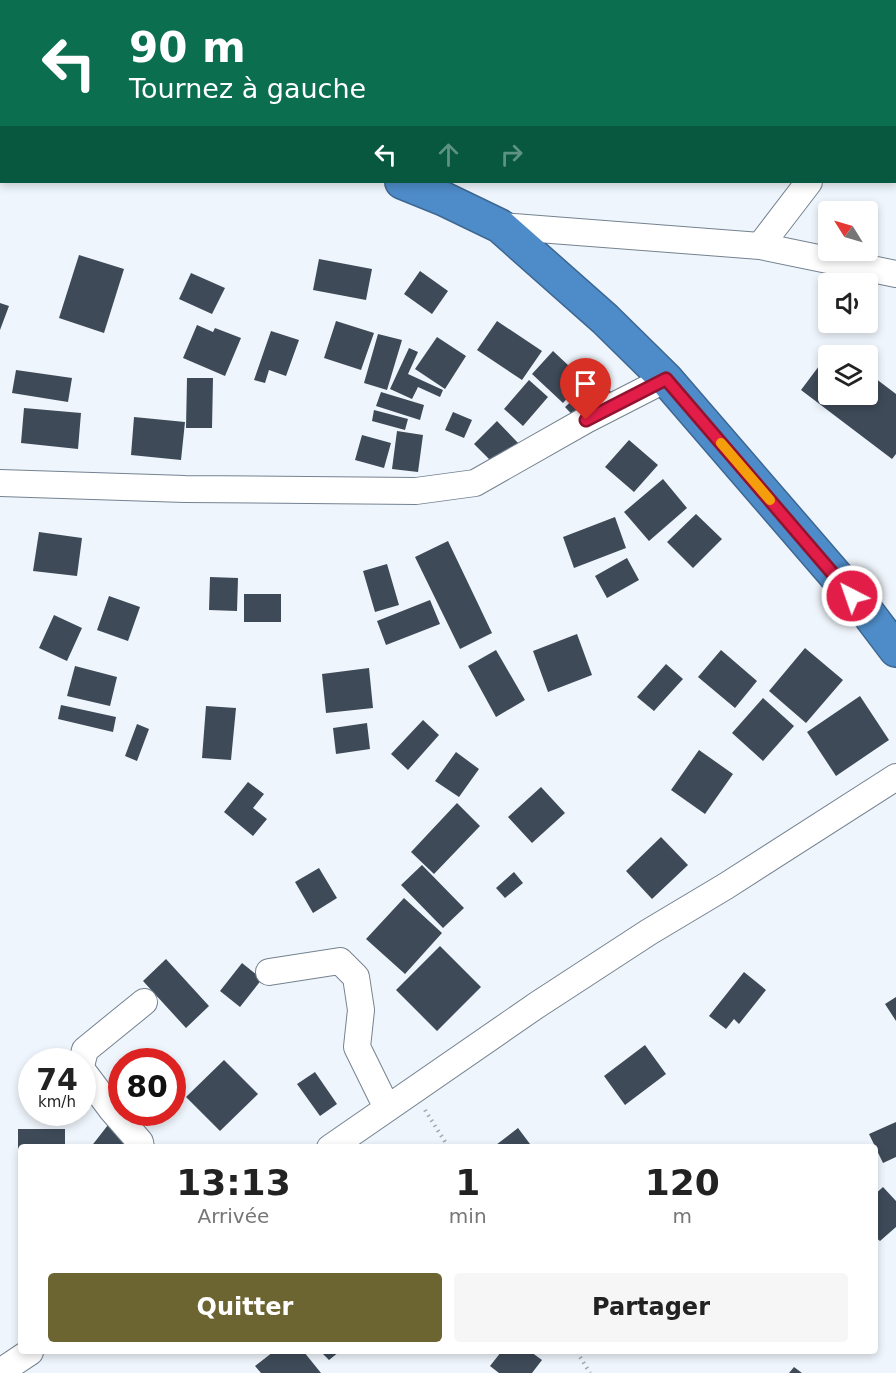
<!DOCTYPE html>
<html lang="fr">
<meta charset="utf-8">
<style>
body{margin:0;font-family:"DejaVu Sans",sans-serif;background:#f6f6f6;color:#222;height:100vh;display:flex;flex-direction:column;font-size:22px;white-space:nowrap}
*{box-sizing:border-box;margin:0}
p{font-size:20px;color:#767676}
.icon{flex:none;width:33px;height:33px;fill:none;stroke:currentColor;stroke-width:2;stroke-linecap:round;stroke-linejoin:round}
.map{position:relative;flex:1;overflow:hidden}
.sheet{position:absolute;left:18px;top:1144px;width:860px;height:210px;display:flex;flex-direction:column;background:#fff;border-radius:6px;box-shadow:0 3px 9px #0003}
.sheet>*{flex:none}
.banner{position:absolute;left:0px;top:0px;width:897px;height:183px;box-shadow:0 3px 9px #0003;background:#0b6e4f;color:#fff;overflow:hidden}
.needle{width:39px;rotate:307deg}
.fabs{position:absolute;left:818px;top:201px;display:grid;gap:12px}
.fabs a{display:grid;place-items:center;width:60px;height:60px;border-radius:6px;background:#fff;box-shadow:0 3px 9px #0003;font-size:30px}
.speed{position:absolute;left:18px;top:1048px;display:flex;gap:12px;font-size:30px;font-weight:700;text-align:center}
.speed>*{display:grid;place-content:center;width:78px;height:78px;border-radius:50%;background:#fff;box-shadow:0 3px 9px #0003;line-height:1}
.speed small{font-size:15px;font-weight:400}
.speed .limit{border:9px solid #d22;background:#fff;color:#111}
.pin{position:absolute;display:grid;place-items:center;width:51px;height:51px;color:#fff;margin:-62px -26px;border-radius:50% 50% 50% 0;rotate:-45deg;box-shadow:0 0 6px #0007}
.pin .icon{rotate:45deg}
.me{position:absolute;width:66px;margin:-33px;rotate:319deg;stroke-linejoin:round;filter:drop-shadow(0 0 4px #0008)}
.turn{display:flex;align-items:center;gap:21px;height:126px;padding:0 30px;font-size:27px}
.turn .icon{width:78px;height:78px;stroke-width:2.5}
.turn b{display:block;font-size:42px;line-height:51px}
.lanes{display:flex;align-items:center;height:57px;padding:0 30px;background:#0003;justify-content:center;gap:30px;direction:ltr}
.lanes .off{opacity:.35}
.eta{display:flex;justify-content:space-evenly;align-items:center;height:102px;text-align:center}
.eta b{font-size:36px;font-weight:600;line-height:42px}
.button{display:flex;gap:12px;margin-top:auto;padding:12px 30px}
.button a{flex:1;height:69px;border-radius:6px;background:#6d6531;color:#fff;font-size:24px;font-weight:600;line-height:69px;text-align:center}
.button a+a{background:#f6f6f6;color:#222}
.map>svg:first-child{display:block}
.building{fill:#3e4a58}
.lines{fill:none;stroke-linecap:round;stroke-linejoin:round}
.street-casing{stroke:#748290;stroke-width:28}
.highway-casing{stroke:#3d6791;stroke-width:36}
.path{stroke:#a3a9af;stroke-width:4;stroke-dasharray:1.5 4.5;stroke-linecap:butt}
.street{stroke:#fff;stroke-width:26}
.highway{stroke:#4e8cc9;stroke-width:33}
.route-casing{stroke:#92132f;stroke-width:15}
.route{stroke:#e11d48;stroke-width:10}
.slow{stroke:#f59e0b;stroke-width:10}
</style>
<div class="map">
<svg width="896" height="1373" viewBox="0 0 896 1373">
<rect width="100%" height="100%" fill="#eff5fc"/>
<path class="building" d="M79,255l45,14 -20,64 -45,-15z
M319,259l53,10 -6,31 -53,-10z
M420,271l28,20 -16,23 -28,-20z
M191,273l34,15 -13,26 -33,-15z
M0,303l9,3 -9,24z
M336,321l38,12 -13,37 -37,-12z
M497,321l45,30 -20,29 -45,-30z
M197,325l16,7 2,-4 26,10 -16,38 -42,-18z
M271,331l28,9 -13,36 -17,-6 -4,13 -11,-3z
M378,334l24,6 -15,50 -23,-7z
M437,337l29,19 -21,33 -30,-20z
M834,346l11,10h-17v38h39v-22l29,22v60l-4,5 -91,-69z
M409,348l9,4 -10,22 35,16 -3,7 -22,-10 -6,12 -22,-10z
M553,351l31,29 -21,23 -31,-29z
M16,370l56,8 -4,24 -56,-9z
M598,377l14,16 -33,29 -14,-15z
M187,378h26l-1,50h-26z
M529,380l19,17 -25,29 -19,-17z
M381,392l43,13 -4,15 -44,-14z
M24,408l57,5 -3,36 -57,-6z
M374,410l34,9 -3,11 -33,-9z
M453,412l19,8 -8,18 -19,-8z
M134,417l51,5 -4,38 -50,-5z
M497,421l23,24 -23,22 -23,-23z
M397,431l26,4 -5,37 -26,-3z
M362,435l29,8 -7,25 -29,-8z
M629,440l29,25 -24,27 -29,-25z
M663,479l24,29 -38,33 -25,-29z
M696,514l26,25 -29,29 -26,-26z
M615,517l11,31 -52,20 -11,-31z
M39,532l43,6 -5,38 -44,-5z
M448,541l44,92 -32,16 -45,-92z
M627,558l12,22 -32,18 -12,-22z
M387,564l12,41 -24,7 -12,-41z
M210,577l28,1 -1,33 -28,-1z
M244,594h37v28h-37z
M109,596l31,11 -12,34 -31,-11z
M430,600l10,24 -54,21 -9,-24z
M54,615l28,13 -15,33 -28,-13z
M577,634l15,41 -44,17 -15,-41z
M805,648l38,32 -37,43 -37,-32z
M496,650l29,50 -29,17 -28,-51z
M721,650l36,31 -22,27 -37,-31z
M666,664l17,15 -29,32 -17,-14z
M75,666l42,11 -7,29 -43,-10z
M369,668l4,40 -47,5 -4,-39z
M860,696l29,44 -53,36 -29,-44z
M763,698l31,28 -31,35 -31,-28z
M61,705l55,12 -3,15 -55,-13z
M206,706l30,2 -5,52 -29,-2z
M423,720l16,15 -31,35 -17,-16z
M367,723l3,26 -34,5 -3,-26z
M137,724l12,5 -12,32 -12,-5z
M699,750l34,24 -28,40 -34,-24z
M456,752l23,17 -20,28 -24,-16z
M248,782l16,12 -11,14 14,11 -14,17 -29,-24z
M541,787l24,26 -33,30 -24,-26z
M457,803l23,23 -46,48 -23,-22z
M661,837l27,28 -36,34 -26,-28z
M422,865l42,43 -21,20 -42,-43z
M319,868l18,30 -24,15 -18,-31z
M514,872l9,11 -18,15 -9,-10z
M404,898l38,35 -37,41 -39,-35z
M440,946l41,41 -44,44 -41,-41z
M166,959l43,47 -23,22 -43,-47z
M242,963l20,16 -22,28 -20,-16z
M744,972l22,18 -27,34 -5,-5 -8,10 -17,-13z
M896,997v24l-11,-17z
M645,1045l21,29 -41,31 -21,-29z
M224,1060l34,34 -38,37 -34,-34z
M315,1072l22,32 -17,12 -23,-32z
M82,1090l12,13 -19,17 -6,-7h13z
M896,1122v35l-13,6 -14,-29z
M108,1125l28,23h-46z
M518,1128l15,20h-41z
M18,1129h47v19h-44v4h-3z
M883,1187l13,14v26l-16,14 -6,-5v-41z
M273,1352h31l17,21h-60l-6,-7z
M321,1352h18l-10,8z
M501,1352h30l11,8 -10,13h-33l-9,-7z
M794,1367l8,6h-13z"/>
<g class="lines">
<g class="street-casing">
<path id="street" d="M896,65v-1
M500,226l260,20 136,28
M760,246l49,-64
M0,483l185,6 231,2 59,-8 111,-63 80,-41
M269,972l71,-11 16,16 5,33 -4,37 30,61
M82,1062l3,-12 59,-48
M82,1070l30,40 28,32 1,6
M330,1148l207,-143 112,-73 77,-46 170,-109
M0,1372l30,-20"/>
</g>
<g class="highway-casing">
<path id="highway" d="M0,76l2,1
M402,182l42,17 56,27 105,93 61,60 202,234 28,37"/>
</g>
<path class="path" d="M425,1110l24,38
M577,1352l13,21"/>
<use href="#street" class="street"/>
<use href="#highway" class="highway"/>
</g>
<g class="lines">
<g class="route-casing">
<path id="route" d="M586,420l80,-41 186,217"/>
</g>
<use href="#route" class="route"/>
<path class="slow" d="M721,443l49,57"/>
</g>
</svg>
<div class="fabs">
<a><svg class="needle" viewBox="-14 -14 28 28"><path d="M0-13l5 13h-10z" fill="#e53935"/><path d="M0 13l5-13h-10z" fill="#767676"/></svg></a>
<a><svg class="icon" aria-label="sound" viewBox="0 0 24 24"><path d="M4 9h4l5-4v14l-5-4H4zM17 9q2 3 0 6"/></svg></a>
<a><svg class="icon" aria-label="layers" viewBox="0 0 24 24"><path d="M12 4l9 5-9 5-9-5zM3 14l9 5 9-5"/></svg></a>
</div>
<div class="speed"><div>74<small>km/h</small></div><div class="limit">80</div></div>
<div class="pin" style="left:586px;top:420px;background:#d93025"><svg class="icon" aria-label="arrive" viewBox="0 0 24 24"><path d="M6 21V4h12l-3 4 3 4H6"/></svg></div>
<svg class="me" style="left:852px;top:596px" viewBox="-20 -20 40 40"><circle r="17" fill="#e11d48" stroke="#fff" stroke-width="3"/><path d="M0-11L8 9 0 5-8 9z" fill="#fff"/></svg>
<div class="banner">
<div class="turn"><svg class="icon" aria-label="left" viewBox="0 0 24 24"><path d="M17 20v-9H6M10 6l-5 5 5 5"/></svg><div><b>90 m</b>Tournez à gauche</div></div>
<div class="lanes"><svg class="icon" aria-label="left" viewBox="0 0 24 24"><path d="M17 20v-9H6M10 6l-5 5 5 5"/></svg><svg class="icon off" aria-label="ahead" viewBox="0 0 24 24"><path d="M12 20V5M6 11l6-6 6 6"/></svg><svg class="icon off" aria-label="right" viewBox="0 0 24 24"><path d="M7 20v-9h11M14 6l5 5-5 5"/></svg></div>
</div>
<section class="sheet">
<div class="eta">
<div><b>13:13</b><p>Arrivée</p></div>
<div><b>1</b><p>min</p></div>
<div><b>120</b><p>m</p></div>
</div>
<div class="button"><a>Quitter</a><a>Partager</a></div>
</section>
</div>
